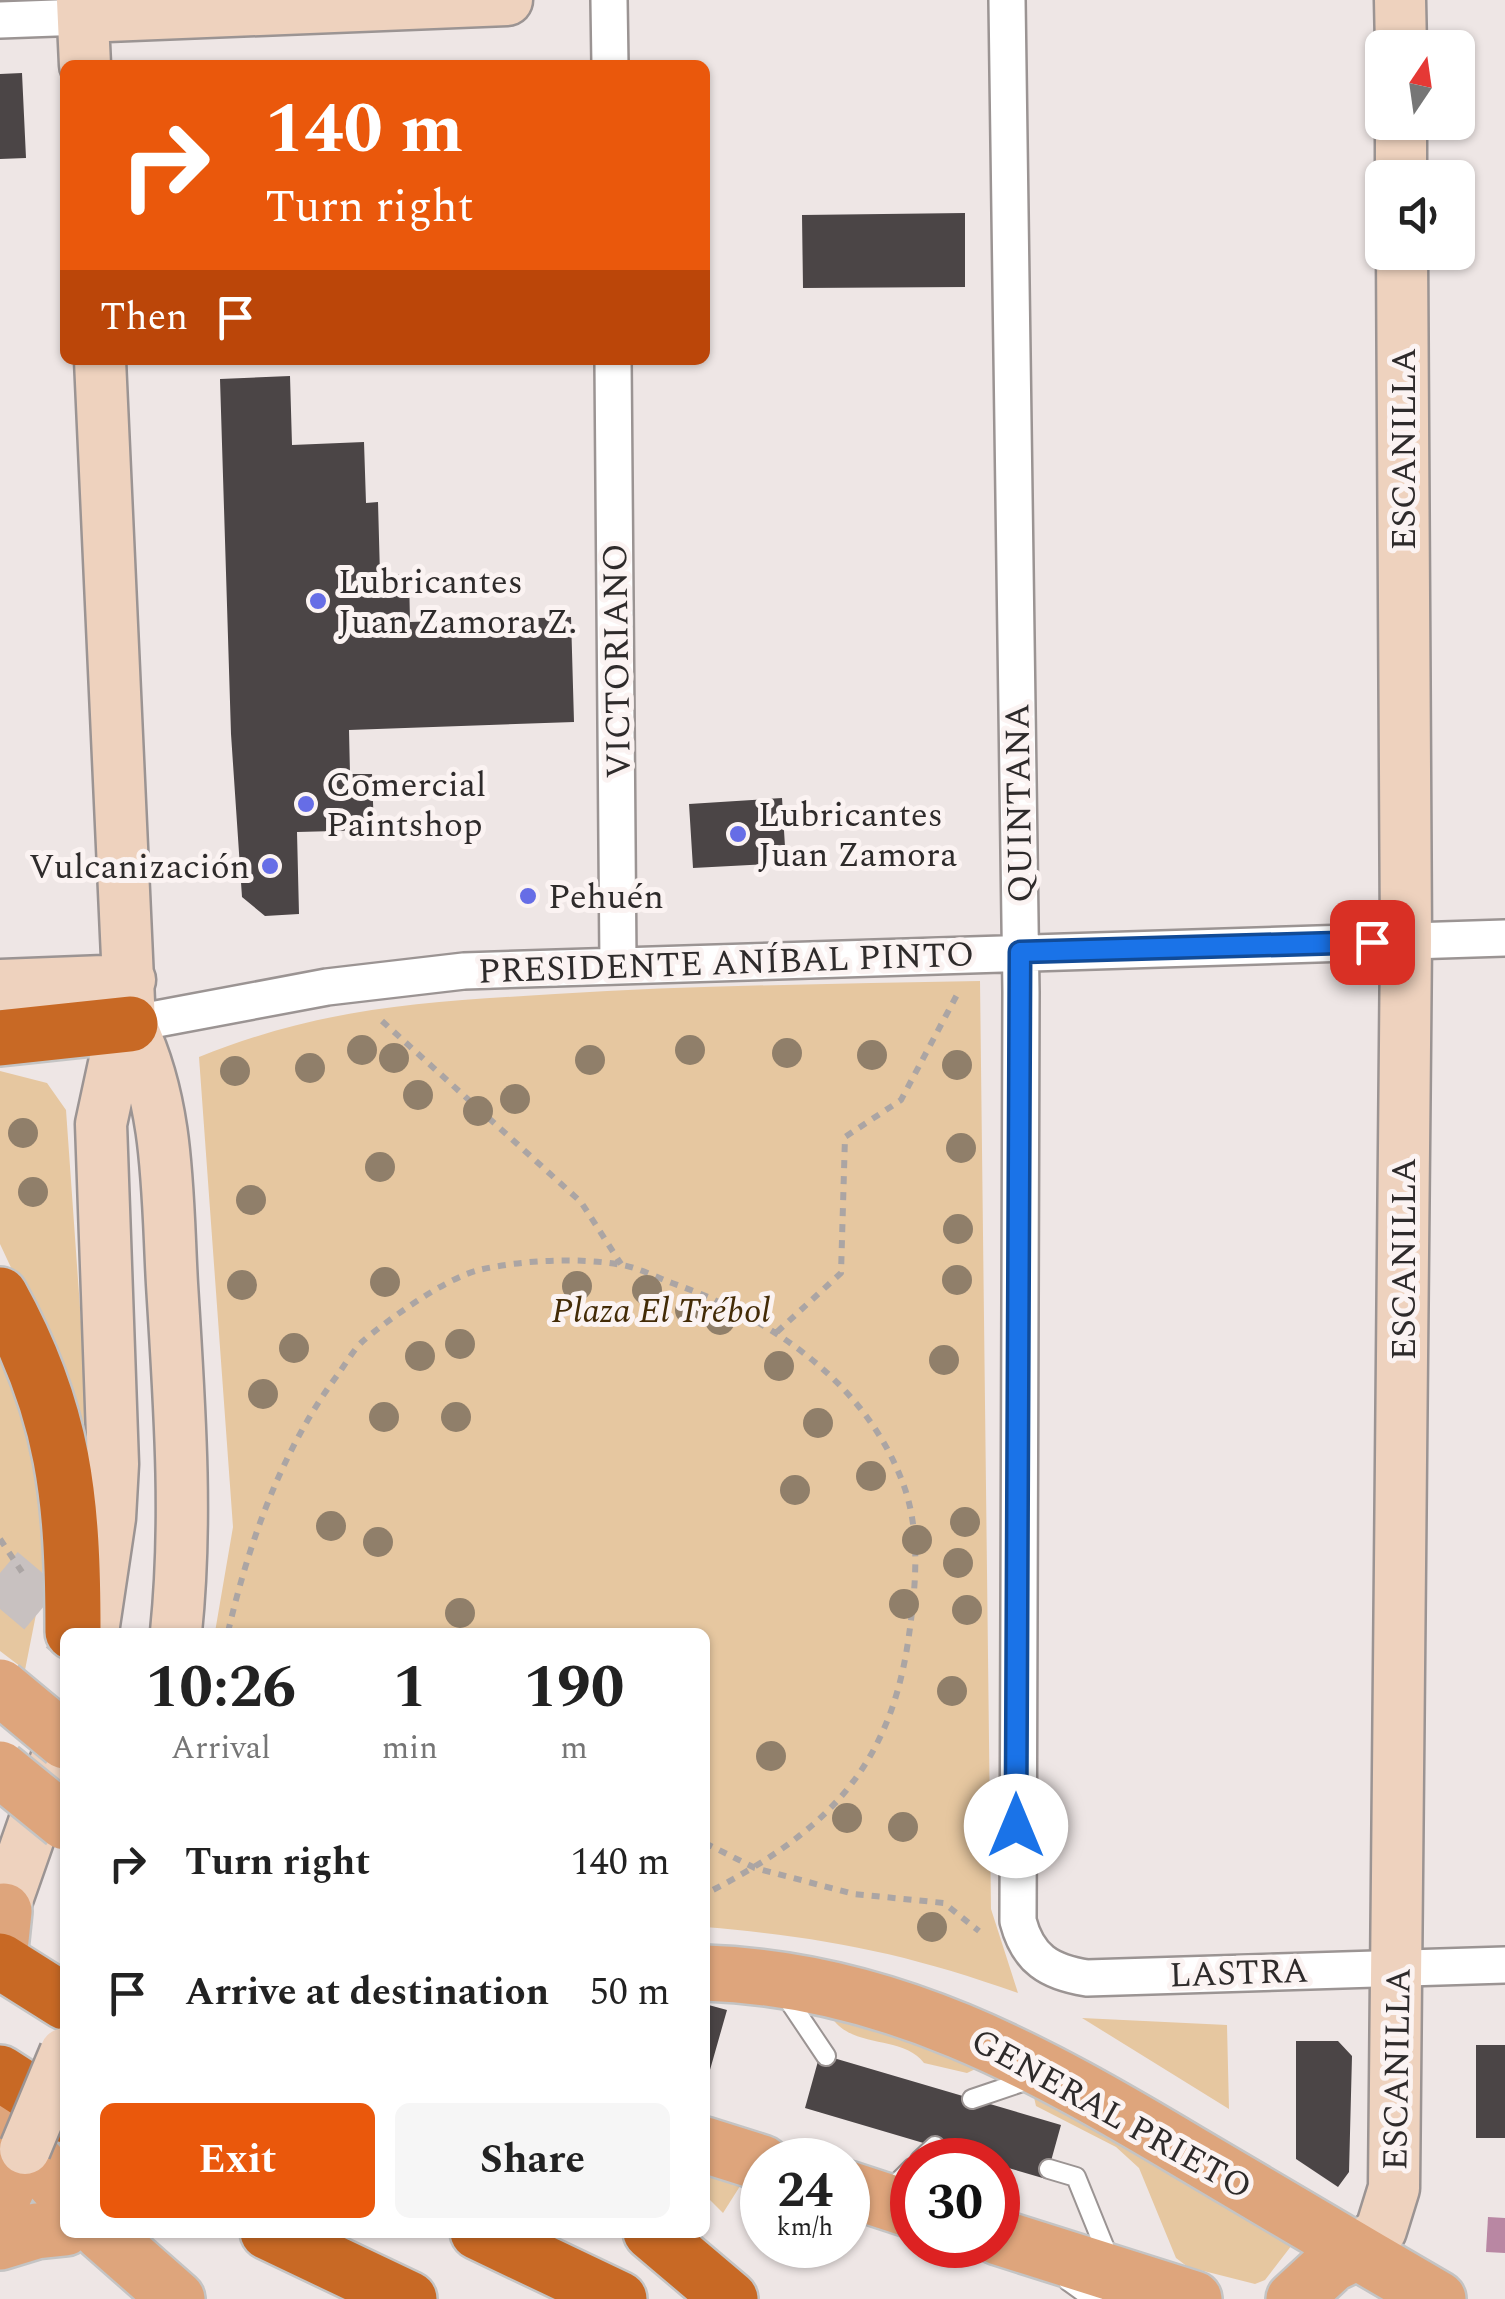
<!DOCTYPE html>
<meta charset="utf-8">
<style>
body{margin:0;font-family:Spectral,serif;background:#f6f6f6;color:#222;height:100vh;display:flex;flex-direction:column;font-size:38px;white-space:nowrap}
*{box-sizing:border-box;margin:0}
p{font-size:32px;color:#767676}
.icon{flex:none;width:55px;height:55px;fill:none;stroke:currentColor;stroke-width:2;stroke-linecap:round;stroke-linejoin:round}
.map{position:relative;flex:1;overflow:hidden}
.panel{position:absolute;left:60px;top:1628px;width:650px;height:610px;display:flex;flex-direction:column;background:#fff;border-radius:15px;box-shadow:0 2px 8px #0004}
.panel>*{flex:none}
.top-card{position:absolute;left:60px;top:60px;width:650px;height:305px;border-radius:15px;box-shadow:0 2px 8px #0004;background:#ea580c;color:#fff;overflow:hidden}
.needle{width:65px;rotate:13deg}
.fabs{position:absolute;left:1365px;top:30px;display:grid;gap:20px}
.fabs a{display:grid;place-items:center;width:110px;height:110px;border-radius:15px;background:#fff;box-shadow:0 2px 8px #0004;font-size:50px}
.speed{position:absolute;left:740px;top:2138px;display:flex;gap:20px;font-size:50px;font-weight:700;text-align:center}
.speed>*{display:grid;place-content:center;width:130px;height:130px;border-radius:50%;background:#fff;box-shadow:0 2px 8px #0004;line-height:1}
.speed small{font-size:25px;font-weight:400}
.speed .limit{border:15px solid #d22;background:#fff;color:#111}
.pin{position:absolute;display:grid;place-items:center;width:85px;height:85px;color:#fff;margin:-42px;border-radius:20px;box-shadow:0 5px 15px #0006}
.me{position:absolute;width:110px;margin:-55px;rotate:0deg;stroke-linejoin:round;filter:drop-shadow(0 0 8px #0008)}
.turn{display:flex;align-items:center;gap:35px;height:210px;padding:0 40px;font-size:45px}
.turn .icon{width:130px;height:130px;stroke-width:2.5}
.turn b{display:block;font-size:70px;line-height:85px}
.then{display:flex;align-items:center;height:95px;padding:0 40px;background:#0003;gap:20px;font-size:38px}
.eta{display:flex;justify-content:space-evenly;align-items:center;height:170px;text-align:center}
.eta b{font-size:60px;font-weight:700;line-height:70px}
.cta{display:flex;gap:20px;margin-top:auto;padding:20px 40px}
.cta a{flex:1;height:115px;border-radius:15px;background:#ea580c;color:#fff;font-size:40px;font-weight:700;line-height:115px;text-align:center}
.cta a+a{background:#f6f6f6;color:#222}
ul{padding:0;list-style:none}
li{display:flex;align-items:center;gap:30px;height:130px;padding:0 40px}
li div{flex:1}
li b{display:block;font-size:38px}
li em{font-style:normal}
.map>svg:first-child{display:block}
.green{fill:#e6c7a0}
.water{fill:#b987a3}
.building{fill:#4b4546}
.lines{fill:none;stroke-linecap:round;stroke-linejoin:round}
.highway-tunnel{stroke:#c8c1c0;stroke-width:55;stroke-dasharray:55 28;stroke-linecap:butt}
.lane-casing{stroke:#9b9493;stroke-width:22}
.street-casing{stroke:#9b9493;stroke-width:40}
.secondary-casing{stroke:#9b9493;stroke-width:55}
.primary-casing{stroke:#c4c4c4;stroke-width:60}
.highway-casing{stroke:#c4c4c4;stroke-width:60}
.path{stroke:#aba5a4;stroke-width:6;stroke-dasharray:8 8;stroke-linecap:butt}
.lane{stroke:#fff;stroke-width:18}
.street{stroke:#fff;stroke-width:35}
.secondary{stroke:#eed2be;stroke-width:50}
.primary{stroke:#dea57c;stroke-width:55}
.highway{stroke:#c86925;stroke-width:55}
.secondary-bridge-casing{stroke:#9b9493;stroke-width:55;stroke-linecap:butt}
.primary-bridge-casing{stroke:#c4c4c4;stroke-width:60;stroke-linecap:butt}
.secondary-bridge{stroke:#eed2be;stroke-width:50}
.primary-bridge{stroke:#dea57c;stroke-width:55}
.tree{fill:#907f6a}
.route-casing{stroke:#114b97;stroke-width:25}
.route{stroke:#1a73e8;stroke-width:18}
.poi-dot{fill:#666de6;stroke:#fbf3f2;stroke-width:4}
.labels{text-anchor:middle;stroke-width:10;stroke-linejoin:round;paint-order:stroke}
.street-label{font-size:35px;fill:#2e2b2b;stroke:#fbf3f2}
.poi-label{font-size:35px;fill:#2e2b2b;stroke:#fbf3f2;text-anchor:start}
.park-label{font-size:35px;font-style:italic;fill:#432b06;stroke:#fbf3f2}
</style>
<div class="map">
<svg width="1505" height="2299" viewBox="0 0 1505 2299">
<rect width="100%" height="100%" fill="#eee6e5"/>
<path class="green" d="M980,981l11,928 27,84c-112,-40 -195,-56 -313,-66v-295h-490l18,-105 -34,-470c124,-50 224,-55 356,-63 141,-9 283,-10 425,-13z
M0,1071l47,12 19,27 23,325 -89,-191z
M0,1338l37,90 7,112 -3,49 -16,81 -25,-19z
M840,2015l146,49 -19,9 -43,-10c-21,-28 -71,-14 -92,-45z
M1082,2018l145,7 2,84z
M1033,2093l262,148 -30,39 -10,4 -67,-17 -12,-9 -37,-90 -23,-21 -80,-41z
M705,2171l37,12 -19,30 -18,-18z"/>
<path class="water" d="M1488,2217l17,1v35l-19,-1z"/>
<path class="building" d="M22,73l4,85 -26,1v-85z
M965,213v74l-162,1 -1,-73z
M290,376l2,69 72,-3 2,61 12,-1 2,73 29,-1 1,48 161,-5 3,105 -225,8 1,44h22l2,56 -77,2 2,82 -34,2 -23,-19 -11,-163 -11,-355z
M782,798l4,65 -93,5 -4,-64z
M705,2004l22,6 -21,74h-1z
M1296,2041h42l14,15 -3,116 -11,15 -42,-28z
M1476,2045h29v93h-29z
M820,2054l241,71 -15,54 -48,-14v-5h-17l-176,-52z"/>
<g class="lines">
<path class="highway-tunnel" d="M0,1573l70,59"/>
<g class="lane-casing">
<path id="lane" d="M783,1992l43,64
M972,2099l62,-21
M920,2160l15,-14
M1049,2169l27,8 34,84
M888,2192l24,-24
M1068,2281l25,18"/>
</g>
<g class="street-casing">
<path id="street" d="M609,0l1,65
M1007,0l14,992 -3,929c10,38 31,51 69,57l418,-13
M0,20l83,-3
M613,360l5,603
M130,1024l197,-37 137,-16 1041,-33"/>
</g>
<g class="secondary-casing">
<path id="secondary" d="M82,0l3,65
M1400,0l1,48
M83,17l424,-17
M1401,122v56
M0,985l130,-5
M130,1024c40,81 37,171 42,260 7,116 16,232 4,348
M93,1632l17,-114 3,-54 -12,-340 14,-65 15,-35 -30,-664
M0,1920l65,-186
M1357,2252l24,-22 13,-42 12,-1247 -4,-689"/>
</g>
<g class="primary-casing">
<path id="primary" d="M0,1949l4,-38
M705,1973c185,6 331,88 485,180 83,49 165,98 248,146
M0,2096l25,53 40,45
M705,2145l57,18
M848,2189l64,21
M0,2203l25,-54
M101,2232l76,67
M998,2237l196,62
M0,2242l36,-11 29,-3
M1294,2299l38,-35 25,-12"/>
</g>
<g class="highway-casing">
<path id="highway" d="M0,1038l130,-14
M0,1295c65,117 73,206 73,337
M0,1961l65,41
M0,2073l65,42
M268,2232l141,67
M478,2232l141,67
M651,2232l79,67"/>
</g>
<path class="path" d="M382,1021l199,181 40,62
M777,1332l64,-59 4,-136 56,-37 58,-109
M0,1539l22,33
M228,1632c21,-90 53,-180 108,-255 9,-12 17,-27 27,-36 27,-23 83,-63 116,-71 43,-10 100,-13 143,-5 17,3 34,12 50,18 100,35 199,103 234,209 15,48 9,102 2,150 -20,132 -89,194 -203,252
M705,1843l50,25 99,26 90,9 35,28"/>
<use href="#lane" class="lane"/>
<use href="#street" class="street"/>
<use href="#secondary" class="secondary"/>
<use href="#primary" class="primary"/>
<use href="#highway" class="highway"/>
<g class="secondary-bridge-casing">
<path id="secondary-bridge" d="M25,2149l40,-96"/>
</g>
<g class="primary-bridge-casing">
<path id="primary-bridge" d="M0,1687l65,54
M0,1769l65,53"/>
</g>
<use href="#secondary-bridge" class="secondary-bridge"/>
<use href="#primary-bridge" class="primary-bridge"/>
</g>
<g class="tree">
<circle cx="362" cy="1050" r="15"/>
<circle cx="690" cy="1050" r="15"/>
<circle cx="787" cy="1053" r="15"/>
<circle cx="872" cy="1055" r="15"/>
<circle cx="394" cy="1058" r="15"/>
<circle cx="590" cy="1060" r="15"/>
<circle cx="957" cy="1065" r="15"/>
<circle cx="310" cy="1068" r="15"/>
<circle cx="235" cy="1071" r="15"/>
<circle cx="418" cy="1095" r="15"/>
<circle cx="515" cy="1099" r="15"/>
<circle cx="478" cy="1111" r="15"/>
<circle cx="23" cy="1133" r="15"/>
<circle cx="961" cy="1148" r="15"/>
<circle cx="380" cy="1167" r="15"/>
<circle cx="33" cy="1192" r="15"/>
<circle cx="251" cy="1200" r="15"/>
<circle cx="958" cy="1229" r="15"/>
<circle cx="957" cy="1280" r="15"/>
<circle cx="385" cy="1282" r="15"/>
<circle cx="242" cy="1285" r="15"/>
<circle cx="577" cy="1286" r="15"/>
<circle cx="647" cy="1290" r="15"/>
<circle cx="690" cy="1310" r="15"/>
<circle cx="720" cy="1320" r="15"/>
<circle cx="460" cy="1344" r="15"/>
<circle cx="294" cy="1348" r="15"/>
<circle cx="420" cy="1356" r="15"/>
<circle cx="944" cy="1360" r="15"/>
<circle cx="779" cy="1366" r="15"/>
<circle cx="263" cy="1394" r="15"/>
<circle cx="384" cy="1417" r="15"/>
<circle cx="456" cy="1417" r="15"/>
<circle cx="818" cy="1423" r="15"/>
<circle cx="871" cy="1476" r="15"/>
<circle cx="795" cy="1490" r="15"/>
<circle cx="965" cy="1522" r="15"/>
<circle cx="331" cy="1526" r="15"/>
<circle cx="917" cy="1540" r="15"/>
<circle cx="378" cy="1542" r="15"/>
<circle cx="958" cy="1563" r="15"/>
<circle cx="904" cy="1604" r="15"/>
<circle cx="967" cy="1610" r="15"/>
<circle cx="460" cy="1613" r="15"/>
<circle cx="952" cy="1691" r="15"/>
<circle cx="771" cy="1756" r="15"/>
<circle cx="847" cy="1818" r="15"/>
<circle cx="903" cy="1827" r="15"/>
<circle cx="932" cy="1927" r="15"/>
</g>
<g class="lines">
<g class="route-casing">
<path id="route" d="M1016,1826l4,-874 352,-10"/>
</g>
<use href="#route" class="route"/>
</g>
<g class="poi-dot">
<circle cx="318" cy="601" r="10"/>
<circle cx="306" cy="804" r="10"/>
<circle cx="738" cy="834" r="10"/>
<circle cx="270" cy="866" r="10"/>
<circle cx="528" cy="896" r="10"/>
</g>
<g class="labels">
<g class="street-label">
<text transform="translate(1403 449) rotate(-90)" y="12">ESCANILLA</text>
<text transform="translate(616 661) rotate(-91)" y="12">VICTORIANO</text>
<text transform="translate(1018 803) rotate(-91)" y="12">QUINTANA</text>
<text transform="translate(726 962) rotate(-2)" y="12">PRESIDENTE ANÍBAL PINTO</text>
<text transform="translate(1403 1259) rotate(-90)" y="12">ESCANILLA</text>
<text transform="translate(1239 1972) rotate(-2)" y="12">LASTRA</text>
<text transform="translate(1396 2069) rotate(-89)" y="12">ESCANILLA</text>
<text transform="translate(1112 2113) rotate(29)" y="12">GENERAL PRIETO</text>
</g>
<g class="poi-label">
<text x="338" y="593">Lubricantes<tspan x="338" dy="40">Juan Zamora Z.</tspan></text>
<text x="326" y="796">Comercial<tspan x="326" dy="40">Paintshop</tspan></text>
<text x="758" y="826">Lubricantes<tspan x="758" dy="40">Juan Zamora</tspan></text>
<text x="250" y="878" text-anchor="end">Vulcanización</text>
<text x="548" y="908">Pehuén</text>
</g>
<g class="park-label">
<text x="661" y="1322">Plaza El Trébol</text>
</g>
</g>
</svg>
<div class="fabs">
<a><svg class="needle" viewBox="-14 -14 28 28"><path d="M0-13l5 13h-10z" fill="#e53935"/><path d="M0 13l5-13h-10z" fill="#767676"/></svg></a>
<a><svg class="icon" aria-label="sound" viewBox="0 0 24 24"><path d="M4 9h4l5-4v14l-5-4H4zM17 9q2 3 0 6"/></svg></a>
</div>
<div class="speed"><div>24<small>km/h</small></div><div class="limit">30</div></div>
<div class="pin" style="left:1372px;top:942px;background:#d93025"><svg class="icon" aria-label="arrive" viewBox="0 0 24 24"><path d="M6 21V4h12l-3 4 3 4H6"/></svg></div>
<svg class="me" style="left:1016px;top:1826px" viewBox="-20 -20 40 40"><circle r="19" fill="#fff"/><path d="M0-13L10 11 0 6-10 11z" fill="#1a73e8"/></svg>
<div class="top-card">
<div class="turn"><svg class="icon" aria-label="right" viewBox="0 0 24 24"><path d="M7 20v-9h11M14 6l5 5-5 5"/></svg><div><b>140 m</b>Turn right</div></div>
<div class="then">Then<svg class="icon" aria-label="arrive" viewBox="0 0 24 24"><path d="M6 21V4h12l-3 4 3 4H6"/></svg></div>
</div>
<section class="panel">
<div class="eta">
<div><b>10:26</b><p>Arrival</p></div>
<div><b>1</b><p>min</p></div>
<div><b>190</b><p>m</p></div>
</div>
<ul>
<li><svg class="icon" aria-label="right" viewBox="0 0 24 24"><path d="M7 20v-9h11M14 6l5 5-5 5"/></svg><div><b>Turn right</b></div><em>140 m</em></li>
<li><svg class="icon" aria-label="arrive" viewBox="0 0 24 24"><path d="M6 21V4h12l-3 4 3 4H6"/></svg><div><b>Arrive at destination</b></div><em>50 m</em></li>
</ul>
<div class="cta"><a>Exit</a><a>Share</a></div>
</section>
</div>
